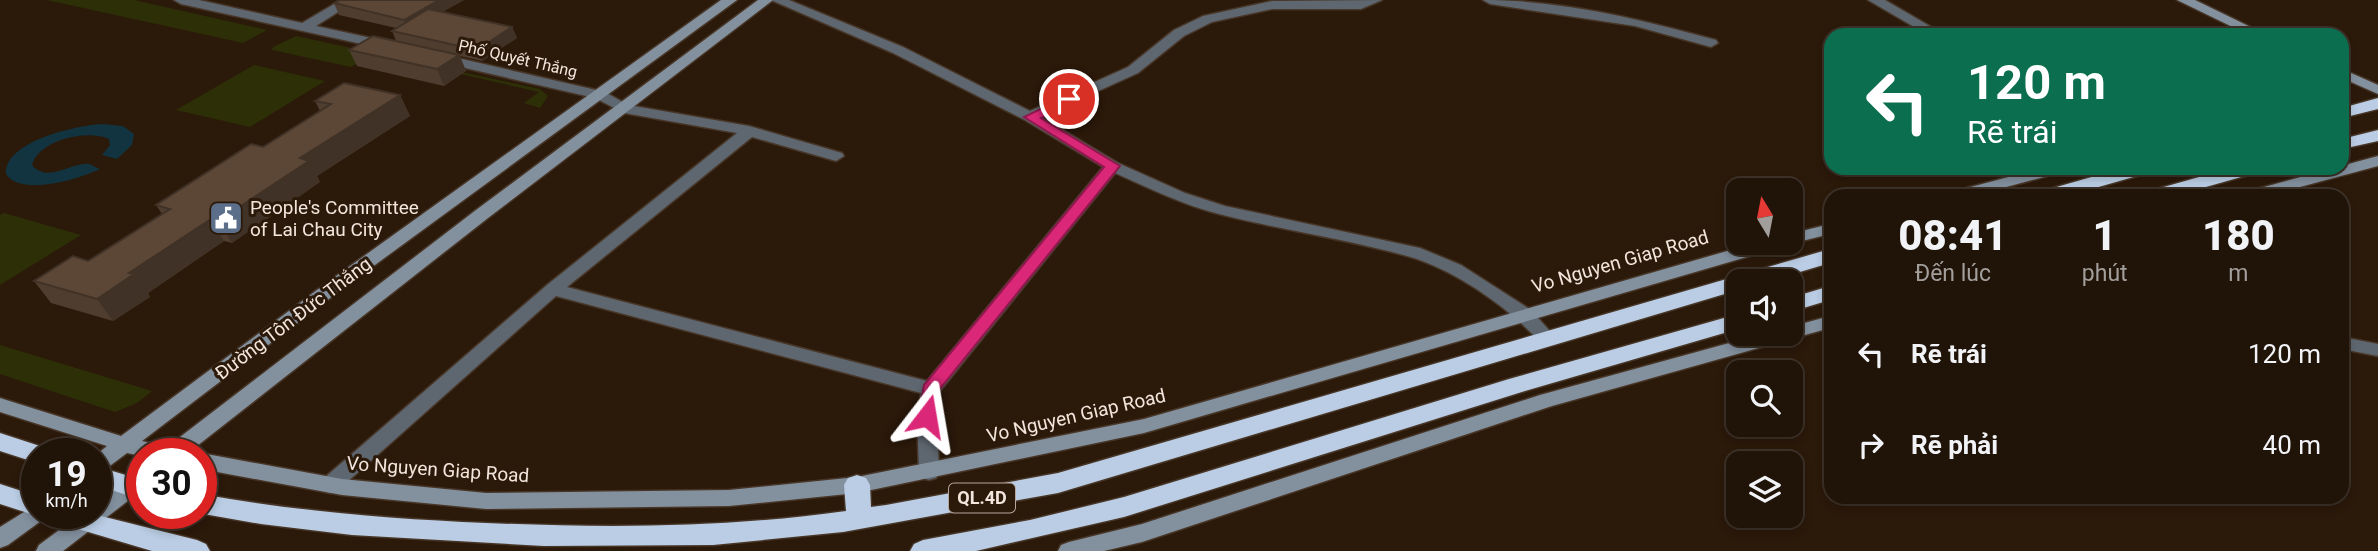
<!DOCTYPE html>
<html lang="vi">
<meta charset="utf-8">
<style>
body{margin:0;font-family:Roboto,sans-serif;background:#2d2016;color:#f1f3f6;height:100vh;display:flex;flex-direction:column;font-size:26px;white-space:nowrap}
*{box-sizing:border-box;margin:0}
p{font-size:23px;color:#a29e9c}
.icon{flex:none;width:38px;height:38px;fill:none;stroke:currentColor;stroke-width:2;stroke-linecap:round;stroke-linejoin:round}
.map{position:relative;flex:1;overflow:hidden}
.sheet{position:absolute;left:1824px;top:189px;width:525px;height:315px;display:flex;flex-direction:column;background:#201308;border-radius:21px;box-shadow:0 4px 10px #0003,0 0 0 2px #3d3229}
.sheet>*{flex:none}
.guide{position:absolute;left:1824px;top:28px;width:525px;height:147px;border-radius:21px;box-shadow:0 4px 10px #0003,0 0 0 2px #3d3229;background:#0b6e4f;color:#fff;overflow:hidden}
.needle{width:46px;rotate:350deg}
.controls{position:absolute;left:1726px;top:178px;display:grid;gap:14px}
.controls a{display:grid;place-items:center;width:77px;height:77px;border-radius:14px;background:#201308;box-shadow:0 4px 10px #0003,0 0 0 2px #3d3229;font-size:35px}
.speed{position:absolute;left:21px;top:438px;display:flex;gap:14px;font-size:35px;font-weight:700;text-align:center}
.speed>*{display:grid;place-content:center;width:91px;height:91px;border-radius:50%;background:#201308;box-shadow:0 4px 10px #0003,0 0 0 2px #3d3229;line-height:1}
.speed small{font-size:18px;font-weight:400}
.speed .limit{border:10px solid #d22;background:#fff;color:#111}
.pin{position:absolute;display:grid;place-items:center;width:60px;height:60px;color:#fff;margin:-30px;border:4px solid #fff;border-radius:50%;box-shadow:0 2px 7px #0007}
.me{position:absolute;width:77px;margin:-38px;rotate:14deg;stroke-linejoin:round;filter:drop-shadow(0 0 5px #0008)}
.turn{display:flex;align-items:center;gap:24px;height:147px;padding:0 28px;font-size:32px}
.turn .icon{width:91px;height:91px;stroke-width:2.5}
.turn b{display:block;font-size:49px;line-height:60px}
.eta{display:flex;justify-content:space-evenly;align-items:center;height:119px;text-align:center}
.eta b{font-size:42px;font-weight:800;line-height:49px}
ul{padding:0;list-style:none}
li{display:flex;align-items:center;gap:21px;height:91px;padding:0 28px}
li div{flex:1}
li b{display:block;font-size:26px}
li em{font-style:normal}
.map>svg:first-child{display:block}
.green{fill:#2d3007}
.water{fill:#113440}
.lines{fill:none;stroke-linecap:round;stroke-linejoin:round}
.street-casing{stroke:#473627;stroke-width:3}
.secondary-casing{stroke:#473627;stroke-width:3}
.highway-casing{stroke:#473627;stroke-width:3}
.street{fill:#5e666f;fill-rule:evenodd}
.secondary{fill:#83909e;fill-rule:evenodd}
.highway{fill:#bacde4;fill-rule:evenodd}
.wall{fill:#4f3d2f}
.shaded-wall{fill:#403226}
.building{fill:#5c4737;stroke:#403226;stroke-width:2}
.route{fill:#db2777;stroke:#8e194d;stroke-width:2}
.labels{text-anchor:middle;stroke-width:6;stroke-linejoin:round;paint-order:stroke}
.far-street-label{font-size:16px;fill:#f2e5dc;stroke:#2b190a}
.shield{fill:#2b190a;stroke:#b6a89d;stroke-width:2}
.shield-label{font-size:18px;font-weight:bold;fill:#f2e5dc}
.poi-label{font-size:19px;fill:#f2e5dc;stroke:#2b190a;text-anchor:start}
.street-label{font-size:19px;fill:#f2e5dc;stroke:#2b190a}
</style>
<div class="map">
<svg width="2378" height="551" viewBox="0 0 2378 551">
<rect width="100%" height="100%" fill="#2b190a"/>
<path class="green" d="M47,0h87l133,30 -24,13z
M296,36l244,53 8,7 -8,12 -16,-5 15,-11 -166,-38 -22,13 -79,-17 1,-3z
M254,65l71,16 -75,46 -74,-17z
M4,213l77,22 -81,50v-70z
M0,345l152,46 -15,12 -22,9 -115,-38z"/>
<path class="water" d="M103,124l20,2 11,8 -2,11 -15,14 -15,-4 8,-10 -1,-6c-22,-10 -70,1 -77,26 16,19 39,-3 57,-1 4,1 7,4 11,5 -21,10 -79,28 -94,5 -2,-33 72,-49 97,-50z"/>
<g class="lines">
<g class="street-casing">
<path id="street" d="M174,0h25l103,23 39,-23h16l-41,26 78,17 2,3 -7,4 -208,-46z
M771,0h18l114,47 127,64 98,-44 46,-37 29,-14 69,-15 110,-1 -21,9h-89l-60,13 -28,14 -46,37 -97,44 77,46 67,30 40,13 195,42 41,17 70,45 25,28 -2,4h-14c-32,-35 -86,-73 -133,-86 -61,-17 -126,-26 -188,-42 -36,-9 -70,-26 -104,-41l-175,218 -3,25 2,56 -3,6 -7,2 -7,-2 -3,-6 -2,-56 4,-23 -365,-97 -219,195 -7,2 -7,-2 -3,-6 3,-6 224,-194 190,-152 -113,-20 -29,-15 -160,-37 -2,-3 7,-4 165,38 23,13 121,21 93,27 2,3 -8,5 -84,-24 -185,150 360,94 176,-214 -78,-47 -132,-67z
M1483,0c79,0 157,19 233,40l2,3 -7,4 -76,-21 -145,-22z
M1868,0h17l60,35h-17z
M2342,337l36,7v12l-36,-7z"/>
</g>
<g class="secondary-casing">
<path id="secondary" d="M721,0h16l-399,292 -196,149 25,6 309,-237 282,-210h15l-285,218 -300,235h-46v3l-15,-3 -24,18 -7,3v-19l11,-9 -107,-34v-14l121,38 204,-152z
M2177,0h18l72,35h-18z
M2342,69l36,16v9l-36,-16z
M2378,156v10l-112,30h-26l2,-3z
M2042,168h26l-2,3 -93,25h-27l2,-3z
M1830,224v10l-40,10 -4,-1h4v-9z
M1755,243h28l-2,4 -637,186 -287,60 -128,13 -243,3 -144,-14 -141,-26v-16l141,26 144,14 243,-3 128,-13 287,-58z
M1830,316v12l-278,78 -410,136 -38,9h-46l3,-6 8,-3 73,-18 398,-129 222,-61h28v-7z
M142,471v19l-79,61h-27l3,-6 43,-32h14v-11l39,-29z
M37,504v9h10l-2,5 -37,27 -8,3v-21z"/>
</g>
<g class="highway-casing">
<path id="highway" d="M2378,98v11l-36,9v-10z
M2378,130v11l-36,8v-10z
M2123,168h30l-2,4 -84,24h-31l3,-4z
M2231,168h30l-2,4 -85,24h-31l3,-4z
M1830,249v14l-64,19h-28v8l-680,203 -215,39 -130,13 -169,1 -192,-11 -91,-11 -63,-11h3v-19c94,17 190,25 285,29 121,5 240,5 360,-12l-2,-26 4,-7 9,-3 9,3 4,7 1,22 15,-2 172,-32z
M1830,286v14l-40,12v-14z
M1738,314v15l-213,62 -401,126 -148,34h-66l4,-7 9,-4 107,-20 94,-23 385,-118z
M0,433l46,15 3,5h-12v10l-37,-12z
M96,466l46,14v20l-46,-15z
M0,484l37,12v17h52l108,27 9,4 4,7h-58l-104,-31 -4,-7 -7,3 -37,-12z"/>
</g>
<use href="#street" class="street"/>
<use href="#secondary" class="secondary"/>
<use href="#highway" class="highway"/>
</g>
<path class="wall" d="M340,0h124l-22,12 70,15 5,11 -35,23 -22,-5 6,15 -22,15 -87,-20 -8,-16 47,-9 -4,-10 4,-3 -57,-13 -5,-12z
M400,95l10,21 -93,60 3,6 -88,61 -8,-2 -76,52 2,4 -37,24 -62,-18 -17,-22 54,-20 74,-47 -6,-9 107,-58 57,-36 -5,-10z"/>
<path class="shaded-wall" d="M439,0h25l-55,31 -5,-11z
M512,27l5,11 -35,23 -5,-11z
M459,55l7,16 -22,15 -7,-17z
M400,95l10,21 -93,60 3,6 -88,61 -14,-22 82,-63z
M211,219l13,22 -76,52 2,4 -37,24 -16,-22 32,-26z"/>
<path class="building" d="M340,0h99l-35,20 -70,-17z
M428,9l84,18 -35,23 -85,-19z
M373,36l86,19 -22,14 -88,-19z
M344,83l56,12 -100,63 9,3 -91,60 -7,-2 -82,54 5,1 -37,25 -63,-18 39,-25 15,5 82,-52 -14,-4 95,-61 12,3 68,-43 -16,-3z"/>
<path class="route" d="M1069,95l7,4 -2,3 -33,16 79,48 -181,224 -6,31h-12l-3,-5 6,-31 180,-218 -80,-50z"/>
<defs>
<g id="civic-square" transform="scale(1.75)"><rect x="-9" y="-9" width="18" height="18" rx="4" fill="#5c6f8a" stroke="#2b190a"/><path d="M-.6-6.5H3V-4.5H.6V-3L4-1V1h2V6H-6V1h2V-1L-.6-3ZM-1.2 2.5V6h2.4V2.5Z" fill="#fff"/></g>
</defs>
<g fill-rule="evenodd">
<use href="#civic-square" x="226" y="218"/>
</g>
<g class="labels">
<g class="far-street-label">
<text transform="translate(518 58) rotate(13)" y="6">Phố Quyết Thắng</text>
</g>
<rect class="shield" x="949" y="483.5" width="66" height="29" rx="5"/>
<g class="shield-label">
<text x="982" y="504">QL.4D</text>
</g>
<g class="poi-label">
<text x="250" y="214">People's Committee<tspan x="250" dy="22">of Lai Chau City</tspan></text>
</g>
<g class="street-label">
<text transform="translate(1620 261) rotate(-16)" y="7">Vo Nguyen Giap Road</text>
<text transform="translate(293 318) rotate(-37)" y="7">Đường Tôn Đức Thắng</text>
<text transform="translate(1076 415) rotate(-13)" y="7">Vo Nguyen Giap Road</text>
<text transform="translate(438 469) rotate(4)" y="7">Vo Nguyen Giap Road</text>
</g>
</g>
</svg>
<div class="controls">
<a><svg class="needle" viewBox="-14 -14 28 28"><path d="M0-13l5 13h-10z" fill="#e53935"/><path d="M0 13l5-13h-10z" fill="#a29e9c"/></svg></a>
<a><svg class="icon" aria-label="sound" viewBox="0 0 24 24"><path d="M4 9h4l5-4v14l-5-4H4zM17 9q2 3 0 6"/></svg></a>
<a><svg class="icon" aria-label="search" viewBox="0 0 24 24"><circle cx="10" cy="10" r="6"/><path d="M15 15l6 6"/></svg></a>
<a><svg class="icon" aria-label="layers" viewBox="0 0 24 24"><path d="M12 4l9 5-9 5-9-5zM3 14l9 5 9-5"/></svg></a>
</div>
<div class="speed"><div>19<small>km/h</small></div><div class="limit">30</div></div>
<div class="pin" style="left:1069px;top:99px;background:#d93025"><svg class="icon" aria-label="arrive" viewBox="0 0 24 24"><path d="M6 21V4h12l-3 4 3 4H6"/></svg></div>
<svg class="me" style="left:927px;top:416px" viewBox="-20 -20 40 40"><path d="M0-17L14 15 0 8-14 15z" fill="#db2777" stroke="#fff" stroke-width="4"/></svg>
<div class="guide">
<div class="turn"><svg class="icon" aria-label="left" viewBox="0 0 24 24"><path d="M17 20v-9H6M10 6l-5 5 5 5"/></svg><div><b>120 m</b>Rẽ trái</div></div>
</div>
<section class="sheet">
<div class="eta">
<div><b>08:41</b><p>Đến lúc</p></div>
<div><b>1</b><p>phút</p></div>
<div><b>180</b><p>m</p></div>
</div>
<ul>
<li><svg class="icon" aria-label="left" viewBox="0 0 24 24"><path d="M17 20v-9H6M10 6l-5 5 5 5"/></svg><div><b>Rẽ trái</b></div><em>120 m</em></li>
<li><svg class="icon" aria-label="right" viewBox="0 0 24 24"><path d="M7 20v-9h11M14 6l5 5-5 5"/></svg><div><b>Rẽ phải</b></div><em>40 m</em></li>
</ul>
</section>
</div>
